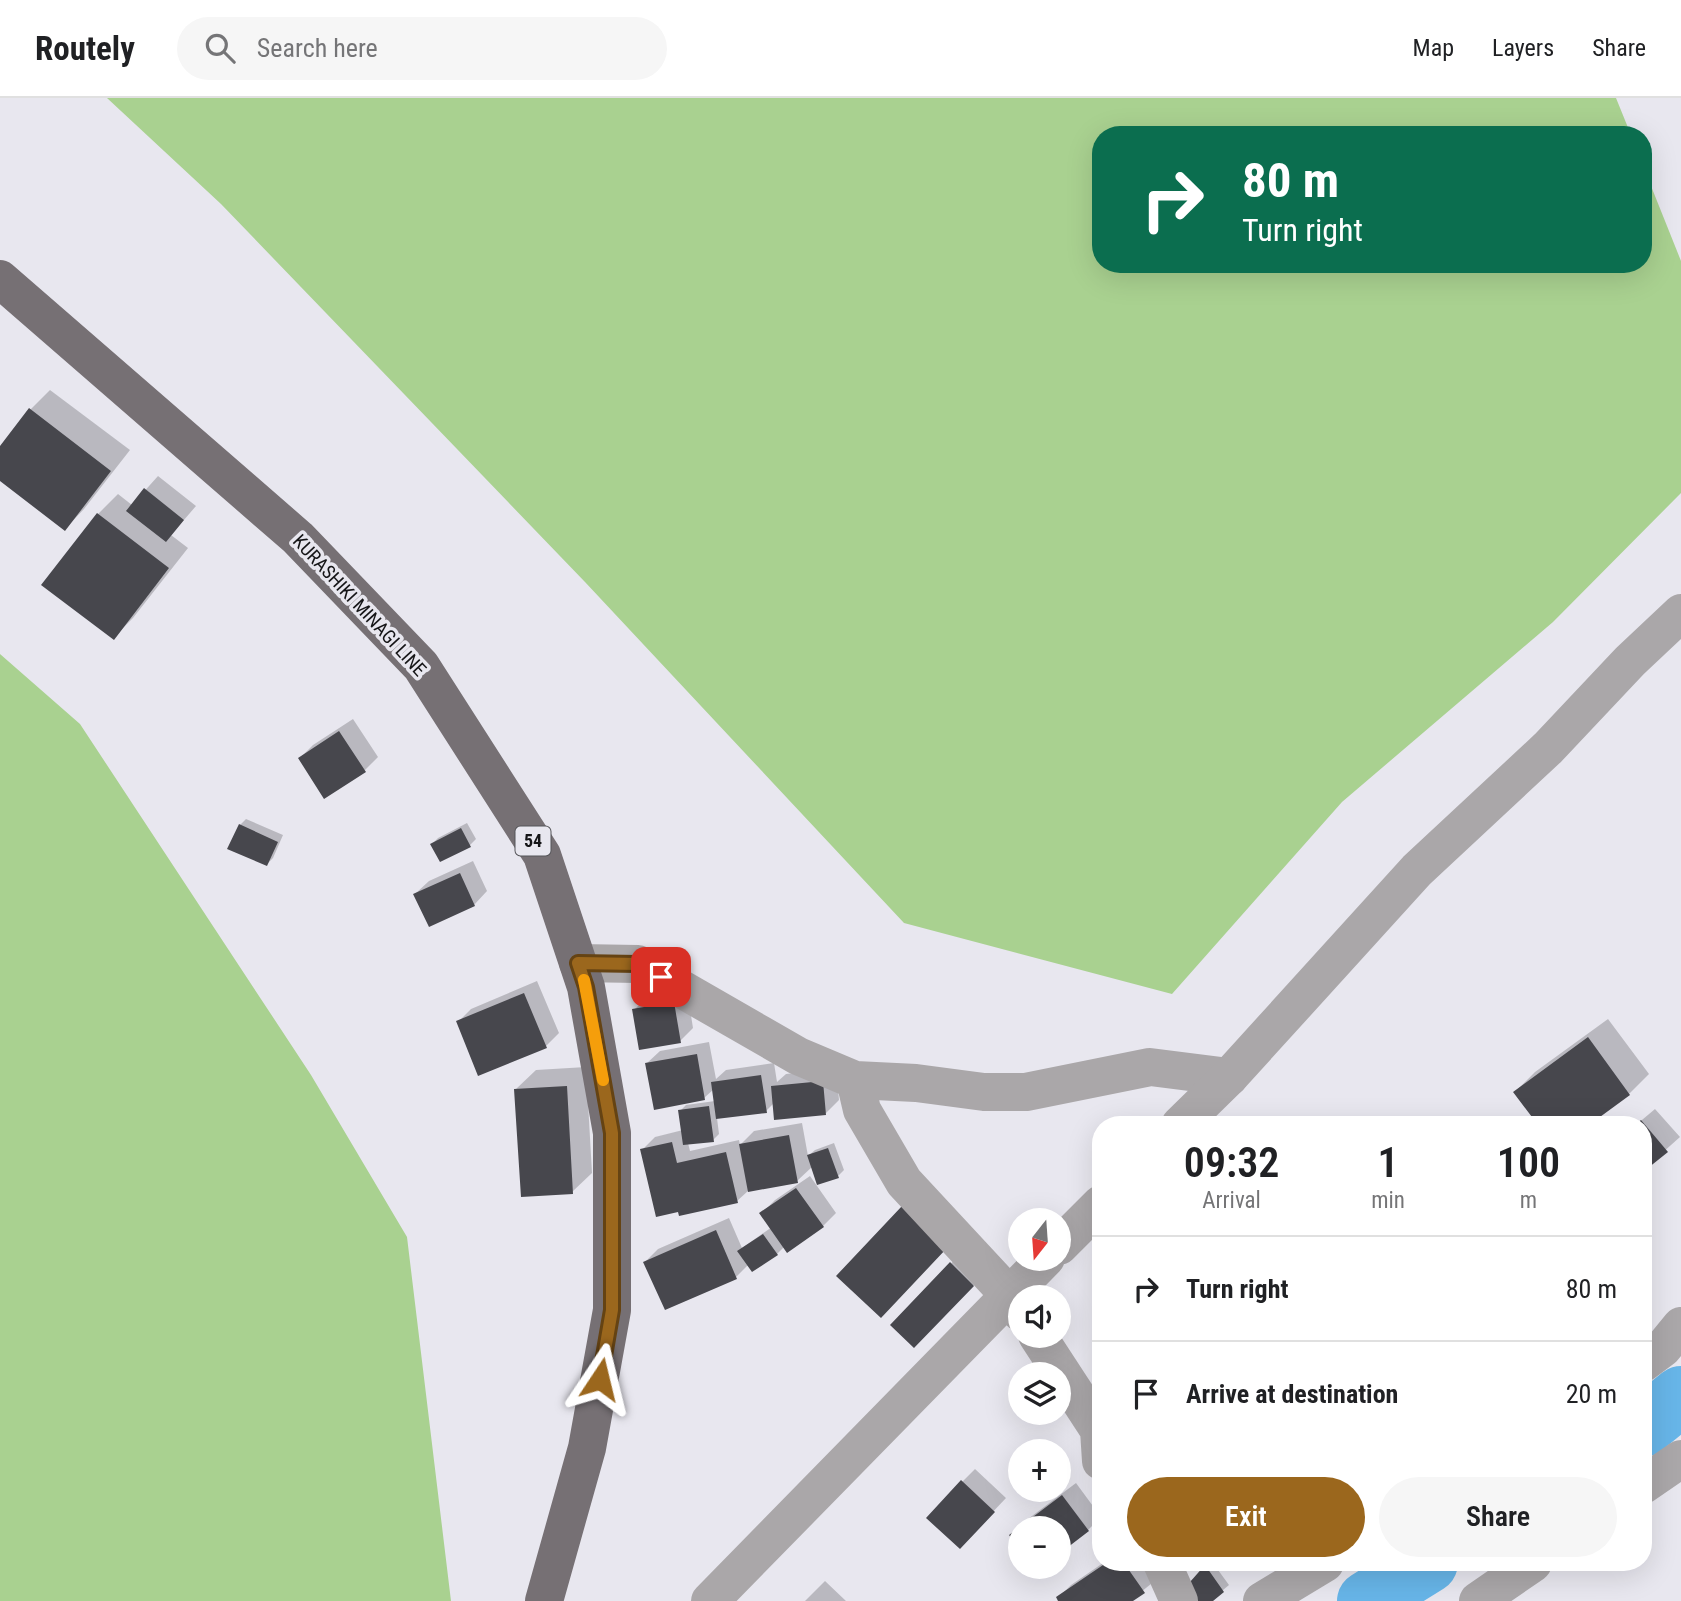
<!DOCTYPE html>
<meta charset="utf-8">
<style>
body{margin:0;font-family:"Roboto Condensed",sans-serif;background:#f6f6f6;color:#202124;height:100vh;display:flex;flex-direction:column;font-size:26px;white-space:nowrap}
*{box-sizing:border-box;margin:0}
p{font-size:23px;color:#757577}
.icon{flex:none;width:38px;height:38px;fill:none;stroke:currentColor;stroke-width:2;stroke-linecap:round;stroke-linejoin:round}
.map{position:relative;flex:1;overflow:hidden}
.panel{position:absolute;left:1092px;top:1018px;width:560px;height:455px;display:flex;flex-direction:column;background:#fff;border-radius:28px;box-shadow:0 7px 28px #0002}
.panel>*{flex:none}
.banner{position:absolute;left:1092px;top:28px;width:560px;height:147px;border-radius:28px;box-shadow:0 7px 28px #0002;background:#0b6e4f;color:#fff;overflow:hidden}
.needle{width:46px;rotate:197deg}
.tools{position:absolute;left:1008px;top:1110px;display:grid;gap:14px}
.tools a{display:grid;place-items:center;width:63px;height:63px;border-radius:50%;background:#fff;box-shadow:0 7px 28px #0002;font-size:35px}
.pin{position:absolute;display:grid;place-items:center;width:60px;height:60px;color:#fff;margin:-30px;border-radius:14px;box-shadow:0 4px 10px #0006}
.me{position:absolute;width:77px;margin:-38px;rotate:10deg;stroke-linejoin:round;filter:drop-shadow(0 0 5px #0008)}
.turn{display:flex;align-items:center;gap:24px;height:147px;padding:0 35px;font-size:32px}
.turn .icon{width:91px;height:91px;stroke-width:2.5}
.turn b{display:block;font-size:49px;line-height:60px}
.eta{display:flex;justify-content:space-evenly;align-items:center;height:119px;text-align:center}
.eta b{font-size:42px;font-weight:600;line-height:49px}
.cta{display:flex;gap:14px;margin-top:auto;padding:14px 35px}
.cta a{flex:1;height:80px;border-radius:42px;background:#9b671d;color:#fff;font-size:28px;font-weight:600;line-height:80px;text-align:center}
.cta a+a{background:#f6f6f6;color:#202124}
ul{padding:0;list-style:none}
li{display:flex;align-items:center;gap:21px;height:105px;padding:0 35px;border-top:2px solid #e0e0e0}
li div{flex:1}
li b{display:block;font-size:26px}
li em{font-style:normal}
header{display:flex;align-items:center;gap:42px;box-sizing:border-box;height:98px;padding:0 35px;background:#fff;border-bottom:2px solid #e0e0e0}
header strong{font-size:33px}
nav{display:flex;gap:38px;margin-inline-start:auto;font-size:24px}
.search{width:490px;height:63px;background:#f6f6f6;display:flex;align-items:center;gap:18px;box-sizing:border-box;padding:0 24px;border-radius:38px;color:#757577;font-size:26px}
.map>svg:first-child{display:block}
.green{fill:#a9d190}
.shadow{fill:#0003}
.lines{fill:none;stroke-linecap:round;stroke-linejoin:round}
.river{stroke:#67b5e8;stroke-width:60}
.building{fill:#47474d}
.minor{stroke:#aaa7a9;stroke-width:38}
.tertiary{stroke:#aaa7a9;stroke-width:38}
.primary{stroke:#767074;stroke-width:38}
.route-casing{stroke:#654313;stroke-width:18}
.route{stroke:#9b671d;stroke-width:12}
.slow{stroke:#f59e0b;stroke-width:12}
.labels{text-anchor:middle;stroke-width:7;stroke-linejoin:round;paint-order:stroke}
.shield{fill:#e8e7ef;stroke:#545458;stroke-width:2}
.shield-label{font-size:18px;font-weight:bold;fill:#151517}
.street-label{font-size:19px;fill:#151517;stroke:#e8e7ef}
</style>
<header>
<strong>Routely</strong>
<div class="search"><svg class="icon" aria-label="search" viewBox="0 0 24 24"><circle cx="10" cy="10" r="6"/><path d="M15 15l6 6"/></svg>Search here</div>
<nav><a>Map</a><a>Layers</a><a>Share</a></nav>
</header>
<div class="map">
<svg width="1681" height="1503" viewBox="0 0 1681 1503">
<rect width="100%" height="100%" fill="#e8e7ef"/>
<path class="green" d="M107,0h1509l15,37h-530v129h542v-98l38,95v232l-128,129 -211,180 -170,192 -268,-71 -319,-341 -364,-378z
M0,556l80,70 231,351 96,162 44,364h-451z"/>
<path class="shadow" d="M50,292l80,60 -46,59 -19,20 -65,-50v-30l31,-40z
M158,378l38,30 -25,29 17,13 -55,70 -20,20 -15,-124 20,-20 14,11z
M353,621l25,38 -13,13 -65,-12 13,-13z
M246,721l37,16 -10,23 -6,6 -27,-39z
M467,725l9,16 -6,6 -38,-1 6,-6z
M473,763l14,30 -13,14 -59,-11 14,-13z
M537,883l22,52 -13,13 -88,-24 13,-13z
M687,892l6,38 -13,13 -46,-31 13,-13z
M1608,921l41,55 -20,20 -43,31h-46l-25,-33 20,-20z
M709,944l7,37 10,-9 48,-7 3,19 9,-8 50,-6 3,32 -13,13 -52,-10 -8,8 -49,7 2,16 -6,6 -25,3 2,8 49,-11 1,5 14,-14 48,-8 6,33 7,-6 19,-7 10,27 -6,6 -25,-10 -16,15 -49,10 -11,10 -95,-51 13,-13 28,-7 -3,-19 6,-6 29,-4 -1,-12 -10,9 -58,-34 14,-13z
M586,969l6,106 -20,19 -56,-103 20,-19z
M1655,1011l25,28 -37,33v-45h-7z
M810,1078l26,37 -13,13 -38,20 -8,8 -28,10 -13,13 -91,-15 13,-13 71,-31 13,30 30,-21 -10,-14 13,-13z
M964,1152l22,22 -72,74 -22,-21z
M975,1371l31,29 -34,36 -10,-52z
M1076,1385l25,34 -13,13 -29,22v-24h-39v19l-9,-12 13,-13z
M1103,1465h42l12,16 -27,22h-70l-2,-3 13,-13z
M1209,1465h4l16,22 -19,16 -25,-10z
M825,1483l21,20h-41z"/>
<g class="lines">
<path class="river" d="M1643,1329l38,-31
M1367,1503l61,-38"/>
</g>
<path class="building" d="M29,310l82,63 -46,60 -65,-50v-35z
M144,390l40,32 -18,22 -40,-31z
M97,415l72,55 -55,72 -73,-55z
M339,633l27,41 -42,27 -26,-41z
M239,726l39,18 -11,24 -40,-17z
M461,730l10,19 -31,15 -10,-18z
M460,775l15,33 -46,21 -16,-33z
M524,895l23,55 -69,28 -22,-55z
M674,904l7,41 -42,7 -7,-41z
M1588,939l42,58 -41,30h-51l-25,-33z
M697,956l8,46 -51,10 -9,-47z
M761,977l6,38 -51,6 -5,-37z
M823,983l3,34 -52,5 -3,-34z
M567,988l6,108 -52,3 -7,-108z
M709,1008l5,36 -31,3 -5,-35z
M1641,1022l27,32 -25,20v-47h-8z
M789,1037l9,48 -50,9 -9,-48z
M672,1044l5,21 49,-11 12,51 -59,13 -1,-4 -22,5 -16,-68z
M828,1050l11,30 -22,7 -10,-30z
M796,1090l28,39 -37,26 -28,-40z
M902,1108l45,42 -66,70 -45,-42z
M716,1132l21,49 -72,31 -22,-48z
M763,1136l15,21 -26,17 -15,-21z
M950,1164l24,24 -60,62 -24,-23z
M961,1382l34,32 -35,37 -34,-31z
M1062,1397l27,36 -30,23v-26h-39v22l-11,-15z
M1106,1465h18l21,30 -12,8h-75l-2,-4z
M1205,1467l19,27 -11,9h-22l-9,-10z"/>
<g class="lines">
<path class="minor" d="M578,865l60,1 160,92 57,24 61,3 68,9h42l124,-25 79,10
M855,982l7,30 42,72 105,113 11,17
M1037,1237l62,95 2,31
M1643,1265l20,-15 18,-22
M1643,1387l38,-26
M1162,1465l17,38
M1262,1503l63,-38
M1478,1503l55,-38"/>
<path class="tertiary" d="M1180,1027l49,-48 188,-207 131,-122 82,-87 51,-48
M1059,1148l42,-42
M710,1503l336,-343"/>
<path class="primary" d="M0,181l298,259 123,128 121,189 44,132 26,146v177l-25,138 -43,153"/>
</g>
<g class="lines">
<g class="route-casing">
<path id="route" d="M600,1281l12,-69v-177l-26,-146 -8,-24 60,1 23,13"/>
</g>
<use href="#route" class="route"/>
<path class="slow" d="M584,882l19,100"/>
</g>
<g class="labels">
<rect class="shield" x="515.5" y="728.5" width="35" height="29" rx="5"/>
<g class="shield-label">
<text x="533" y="749">54</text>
</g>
<g class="street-label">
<text transform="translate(360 507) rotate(47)" y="7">KURASHIKI MINAGI LINE</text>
</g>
</g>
</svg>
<div class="tools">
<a><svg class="needle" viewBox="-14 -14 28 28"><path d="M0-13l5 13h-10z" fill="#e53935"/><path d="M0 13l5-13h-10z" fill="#757577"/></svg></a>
<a><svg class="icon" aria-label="sound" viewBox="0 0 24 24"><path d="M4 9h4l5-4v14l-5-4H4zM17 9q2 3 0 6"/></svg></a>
<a><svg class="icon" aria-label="layers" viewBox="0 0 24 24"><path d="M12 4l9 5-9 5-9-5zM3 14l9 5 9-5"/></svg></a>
<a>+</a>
<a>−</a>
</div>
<div class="pin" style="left:661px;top:879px;background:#d93025"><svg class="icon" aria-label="arrive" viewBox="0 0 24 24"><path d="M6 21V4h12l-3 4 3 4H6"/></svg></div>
<svg class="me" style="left:600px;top:1281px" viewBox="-20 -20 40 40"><path d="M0-17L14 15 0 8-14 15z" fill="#9b671d" stroke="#fff" stroke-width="4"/></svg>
<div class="banner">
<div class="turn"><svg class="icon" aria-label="right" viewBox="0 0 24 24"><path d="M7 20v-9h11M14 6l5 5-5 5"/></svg><div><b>80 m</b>Turn right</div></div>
</div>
<section class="panel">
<div class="eta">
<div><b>09:32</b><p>Arrival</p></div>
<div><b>1</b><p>min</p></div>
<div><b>100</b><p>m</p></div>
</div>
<ul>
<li><svg class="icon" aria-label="right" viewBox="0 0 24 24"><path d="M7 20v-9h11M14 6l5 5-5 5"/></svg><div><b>Turn right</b></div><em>80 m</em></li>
<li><svg class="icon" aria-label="arrive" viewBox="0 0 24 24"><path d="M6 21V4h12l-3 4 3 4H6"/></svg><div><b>Arrive at destination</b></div><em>20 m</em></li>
</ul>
<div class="cta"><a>Exit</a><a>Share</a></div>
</section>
</div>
